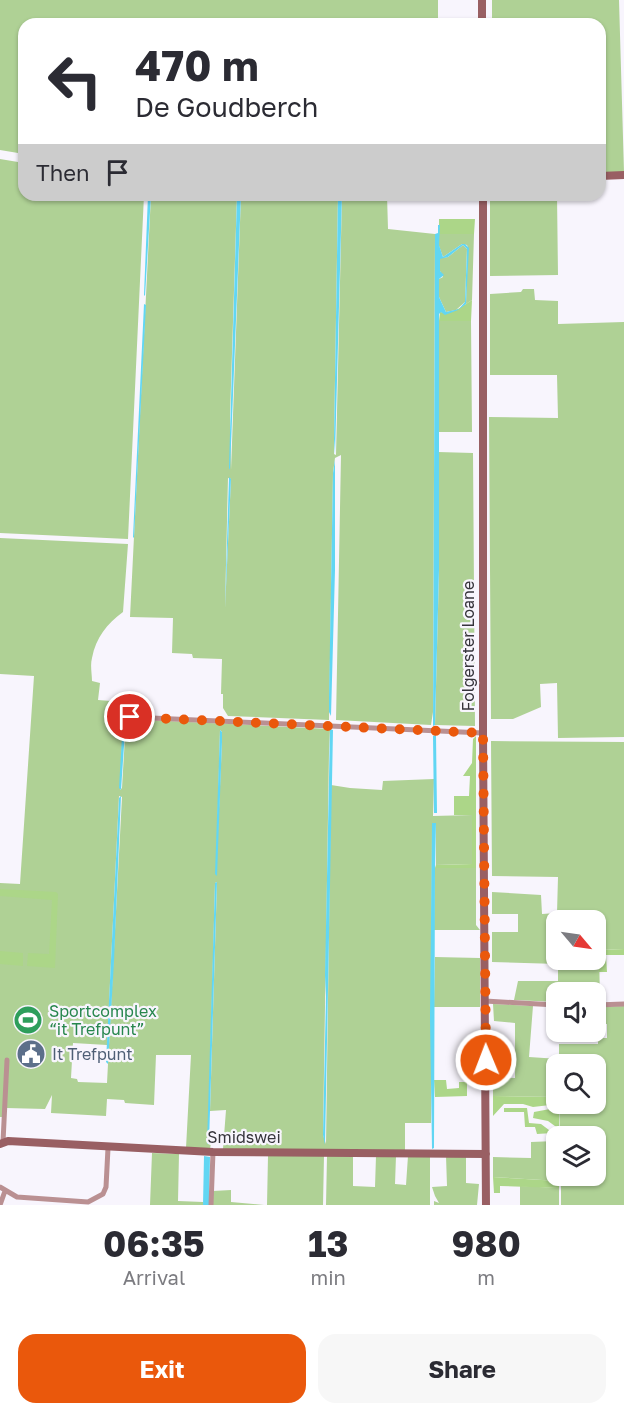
<!DOCTYPE html>
<meta charset="utf-8">
<style>
body{margin:0;font-family:"Golos Text",sans-serif;background:#f7f7f7;color:#2b2b33;height:100vh;display:flex;flex-direction:column;font-size:22px;white-space:nowrap}
*{box-sizing:border-box;margin:0}
p{font-size:20px;color:#7c7c81}
.icon{flex:none;width:33px;height:33px;fill:none;stroke:currentColor;stroke-width:2;stroke-linecap:round;stroke-linejoin:round}
.map{position:relative;height:1205px;overflow:hidden}
.panel{display:flex;flex-direction:column;background:#fff;flex:1}
.panel>*{flex:none}
.hud{position:absolute;left:18px;top:18px;width:588px;height:183px;border-radius:18px;box-shadow:0 2px 4px #0004;background:#fff;color:#2b2b33;overflow:hidden}
.needle{width:39px;rotate:119deg}
.fabs{position:absolute;left:546px;top:910px;display:grid;gap:12px}
.fabs a{display:grid;place-items:center;width:60px;height:60px;border-radius:12px;background:#fff;box-shadow:0 2px 4px #0004;font-size:30px}
.pin{position:absolute;display:grid;place-items:center;width:51px;height:51px;color:#fff;margin:-26px;border:3px solid #fff;border-radius:50%;box-shadow:0 2px 6px #0007}
.me{position:absolute;width:66px;margin:-33px;rotate:359deg;stroke-linejoin:round;filter:drop-shadow(0 0 4px #0008)}
.turn{display:flex;align-items:center;gap:21px;height:126px;padding:0 18px;font-size:27px}
.turn .icon{width:78px;height:78px;stroke-width:2.5}
.turn b{display:block;font-size:42px;line-height:51px}
.then{display:flex;align-items:center;height:57px;padding:0 18px;background:#0003;gap:12px;font-size:22px}
.eta{display:flex;justify-content:space-evenly;align-items:center;height:102px;text-align:center}
.eta b{font-size:36px;font-weight:700;line-height:42px}
.primary-button{display:flex;gap:12px;margin-top:auto;padding:12px 18px}
.primary-button a{flex:1;height:69px;border-radius:18px;background:#ea580c;color:#fff;font-size:24px;font-weight:700;line-height:69px;text-align:center}
.primary-button a+a{background:#f7f7f7;color:#2b2b33}
.map>svg:first-child{display:block}
.green{fill:#afd195;fill-rule:evenodd}
.forest{fill:#acd688}
.water{fill:#61d6f3;fill-rule:evenodd}
.lines{fill:none;stroke-linecap:round;stroke-linejoin:round}
.street{stroke:#ba9092;stroke-width:5}
.secondary{stroke:#995f63;stroke-width:8}
.route{stroke:#ea580c;stroke-width:10;stroke-dasharray:0 18}
.labels{text-anchor:middle;stroke-width:4.5;stroke-linejoin:round;paint-order:stroke}
.street-label{font-size:16px;fill:#36343b;stroke:#f8f5fd}
.leisure-label{font-size:16px;fill:#27864d;stroke:#f8f5fd;text-anchor:start}
.service-label{font-size:16px;fill:#4e5e75;stroke:#f8f5fd;text-anchor:start}
</style>
<div class="map">
<svg width="624" height="1205" viewBox="0 0 624 1205">
<rect width="100%" height="100%" fill="#f8f5fd"/>
<path class="green" d="M0,0h438v24h-414v130l-24,-4z
M492,0h127l5,172 -24,1v-149h-108z
M0,159l24,4v32h120l-16,344 -128,-6z
M151,195h86l-7,222 1,53 10,-275h97l-4,244v15l2,1 6,-260h45l1,34 47,5 -2,478 -2,13 -95,-5 5,-265 -6,3 -2,15 -4,247 -101,-4 -5,-8v-14h-2l1,-35 -29,-1 -1,-4 -20,-1 1,-35 -43,-1zM228,478l3,1 -6,129z
M490,195h67l1,80 -68,1z
M439,234h35l-2,66 -6,4 2,-56 -1,-3 -5,-1 -19,13 -4,-11z
M463,245l4,4 -2,53 -9,8 -10,2 -7,-15v-18l4,-2 -3,-6v-13l8,-1z
M523,289h11l1,11 23,1v23l66,-2v415l-66,1 -1,-55 -17,1 1,23 -28,12h-22l-2,-302 69,1 -1,-43h-67v-81l31,-2z
M439,321h32l1,111h-34z
M438,452l35,1 2,273 -40,-1 4,-154z
M0,538l128,6 -5,68c-16,12 -27,25 -31,46 -2,7 0,16 0,23l8,2 -2,17 26,2 -4,88 2,-2 4,-69 204,10 -1,24 -6,382 3,9 5,-359 19,3 32,2 1,-9 51,-2 -1,37 39,-1v49l-36,1v-42l-4,1 -1,299h-26v27l-182,-1 3,-39 -16,1 7,-229 -2,1 -7,261 3,-1 -1,6 -24,-1 5,-93h-35l-2,50 -29,-2 -1,-3 -17,-1 -1,17 -55,-3 1,-18 -7,14 -39,-1 -4,9h-2v-234l20,1 14,-208 -34,-2zM220,730l2,2v10l-6,134zM119,796l3,1 -15,286 -29,-1 -1,-3 -6,-1 2,-35 34,2z
M491,741l133,1v207l-25,1 1,52h-4v-9h-40v9l-42,-2 4,-19h40v-17l-66,-2v-30h26v-18h-26v-22l49,3 1,19 15,-1 1,-36 -66,-1zM556,921h40v39h-40z
M435,868h41v57l4,5h-46z
M435,957l45,1v49h-46z
M493,1004l40,2 -4,51 30,2v-15h39v-6h9v-14h-10l1,-17 26,-1v199h-63v-29h35v-39h-36l-1,-33h37v-39h-40v32l-63,-1v-19l22,1v-55l-21,-2z
M556,1141v35h3v5l-66,-4v-20l38,1v-16z
M152,1153l27,1 -1,47 25,1v3h-53z
M268,1156h56l-1,49h-56z
M327,1156h26v30l22,1 1,-31h20l-1,28 11,1 2,-29h22v49h-104z
M446,1156h20v27l13,1 -2,21h-43v-4l5,2 -4,-7 -3,-9 15,-1z
M520,1186l39,2v17h-39z
M231,1190v12l33,3h-51v-14z"/>
<path class="forest" d="M439,219h36l-1,15h-35z
M472,300l-1,21h-32l1,-9c14,2 21,-5 32,-12z
M476,736v132h-41l1,-3 36,-1v-49h-18v-19h15l1,-20h-7l9,-13 1,-24z
M0,889l56,3 2,2 -3,74 -28,-2 1,-13 21,1 3,-54 -52,-4z
M624,949v6h-18l1,17h-8v-22z
M0,951l23,2v13l-23,-2z
M434,1080h12l1,9 12,-1v-6h8v14l-32,1z
M493,1096l63,1v7h3v25l-11,-8 -15,-3 1,-6 16,-3v-4l-17,2 -10,-3h-19l-11,12z
M504,1108h23l2,15 12,1 12,9 -16,1 -2,-7h-10l-1,-15h-20z
M493,1177l66,4v7l-59,-2v7h-6z"/>
<path class="water" d="M148,195h3l-6,101 -1,-1z
M237,195h4l-11,275 -1,-2z
M338,195h4l-7,260 -1,-16z
M438,225h2l-1,20 4,12 19,-13h3l4,4 -3,56 -8,6 -13,5 -4,-3 -2,2v256l-4,155 -2,1 2,-492 3,-1zM463,245l4,4 -2,53 -6,7 -13,3 -7,-15v-18l5,-4 -4,-4v-12l8,-2z
M144,304l2,1 -12,233 -1,-1z
M335,460v110l-4,146 -2,-4v-15l4,-224z
M229,477l2,2 -6,129z
M124,702h3l-6,88 -2,-2z
M330,729l3,1 -8,415 -2,-10 3,-139 -1,-21z
M220,730l2,2v10l-5,134 -2,-2z
M436,735l1,78h-3l-1,-77z
M121,796l-7,165 -6,103 -2,-2 13,-264z
M432,823h4l-1,47 -1,278 -2,1 -2,-132z
M217,882l-8,261 -2,1 8,-261z
M204,1156l6,1 -1,48h-6z"/>
<g class="lines">
<path class="street" d="M130,717l353,16
M485,1001l71,4
M596,1005l28,-1
M3,1142l4,-82
M0,1187l17,10 71,5 15,-8 3,-7 2,-39
M0,1205l5,-14
M211,1205l2,-53"/>
<path class="secondary" d="M482,24v-24
M600,176l24,-1
M483,195v538l3,472
M0,1144l8,-3 205,11 273,2"/>
</g>
<g class="lines">
<path class="route" d="M130,717l353,16 3,327"/>
</g>
<defs>
<g id="stadium-disc" transform="scale(1.5)"><circle r="9.5" fill="#2e9e5b" stroke="#f8f5fd"/><path d="M0-5a6.5 5 0 1 0 0 10a6.5 5 0 1 0 0-10ZM-3.5-1.8h7v3.6h-7Z" fill="#fff"/></g>
<g id="civic-disc" transform="scale(1.5)"><circle r="9.5" fill="#5c6f8a" stroke="#f8f5fd"/><path d="M-.6-6.5H3V-4.5H.6V-3L4-1V1h2V6H-6V1h2V-1L-.6-3ZM-1.2 2.5V6h2.4V2.5Z" fill="#fff"/></g>
</defs>
<g fill-rule="evenodd">
<use href="#stadium-disc" x="28" y="1020"/>
<use href="#civic-disc" x="31" y="1054"/>
</g>
<g class="labels">
<g class="street-label">
<text transform="translate(468 646) rotate(-90)" y="6">Folgerster Loane</text>
<text x="244" y="1143">Smidswei</text>
</g>
<g class="leisure-label">
<text x="49" y="1017">Sportcomplex<tspan x="49" dy="18">“it Trefpunt”</tspan></text>
</g>
<g class="service-label">
<text x="52" y="1060">It Trefpunt</text>
</g>
</g>
</svg>
<div class="fabs">
<a><svg class="needle" viewBox="-14 -14 28 28"><path d="M0-13l5 13h-10z" fill="#e53935"/><path d="M0 13l5-13h-10z" fill="#7c7c81"/></svg></a>
<a><svg class="icon" aria-label="sound" viewBox="0 0 24 24"><path d="M4 9h4l5-4v14l-5-4H4zM17 9q2 3 0 6"/></svg></a>
<a><svg class="icon" aria-label="search" viewBox="0 0 24 24"><circle cx="10" cy="10" r="6"/><path d="M15 15l6 6"/></svg></a>
<a><svg class="icon" aria-label="layers" viewBox="0 0 24 24"><path d="M12 4l9 5-9 5-9-5zM3 14l9 5 9-5"/></svg></a>
</div>
<div class="pin" style="left:130px;top:717px;background:#d93025"><svg class="icon" aria-label="arrive" viewBox="0 0 24 24"><path d="M6 21V4h12l-3 4 3 4H6"/></svg></div>
<svg class="me" style="left:486px;top:1060px" viewBox="-20 -20 40 40"><circle r="17" fill="#ea580c" stroke="#fff" stroke-width="3"/><path d="M0-11L8 9 0 5-8 9z" fill="#fff"/></svg>
<div class="hud">
<div class="turn"><svg class="icon" aria-label="left" viewBox="0 0 24 24"><path d="M17 20v-9H6M10 6l-5 5 5 5"/></svg><div><b>470 m</b>De Goudberch</div></div>
<div class="then">Then<svg class="icon" aria-label="arrive" viewBox="0 0 24 24"><path d="M6 21V4h12l-3 4 3 4H6"/></svg></div>
</div>
</div>
<section class="panel">
<div class="eta">
<div><b>06:35</b><p>Arrival</p></div>
<div><b>13</b><p>min</p></div>
<div><b>980</b><p>m</p></div>
</div>
<div class="primary-button"><a>Exit</a><a>Share</a></div>
</section>
